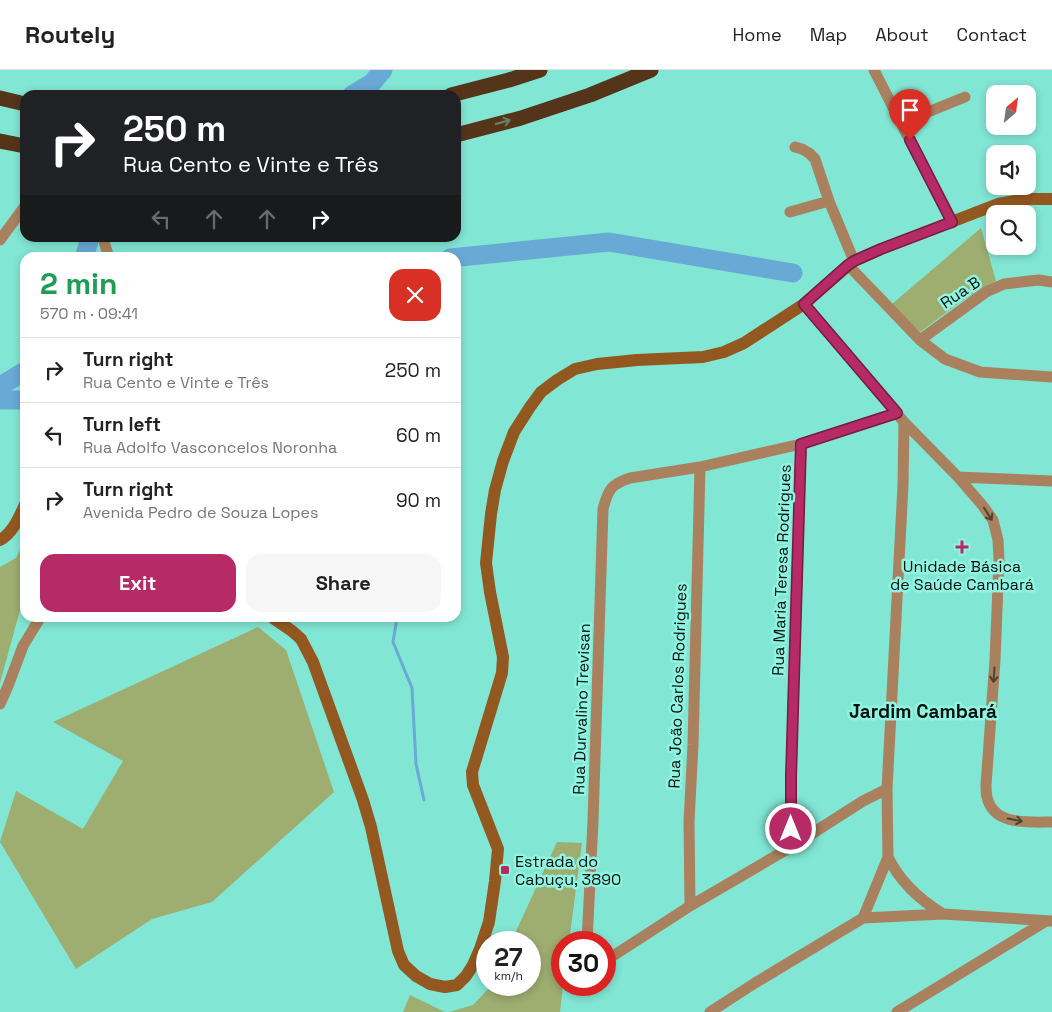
<!DOCTYPE html>
<meta charset="utf-8">
<style>
body{margin:0;font-family:"Space Grotesk",sans-serif;background:#f6f6f6;color:#222;height:100vh;display:flex;flex-direction:column;font-size:19px;white-space:nowrap}
*{box-sizing:border-box;margin:0}
p{font-size:16px;color:#767676}
.icon{flex:none;width:28px;height:28px;fill:none;stroke:currentColor;stroke-width:2;stroke-linecap:round;stroke-linejoin:round}
.map{position:relative;flex:1;overflow:hidden}
.side{position:absolute;left:20px;top:182px;width:441px;height:370px;display:flex;flex-direction:column;background:#fff;border-radius:15px;box-shadow:0 2px 8px #0003}
.side>*{flex:none}
.top-card{position:absolute;left:20px;top:20px;width:441px;height:152px;border-radius:15px;box-shadow:0 2px 8px #0003;background:#202124;color:#fff;overflow:hidden}
.needle{width:32px;rotate:29deg}
.fabs{position:absolute;left:986px;top:15px;display:grid;gap:10px}
.fabs a{display:grid;place-items:center;width:50px;height:50px;border-radius:10px;background:#fff;box-shadow:0 2px 8px #0003;font-size:25px}
.speed{position:absolute;left:476px;top:861px;display:flex;gap:10px;font-size:25px;font-weight:700;text-align:center}
.speed>*{display:grid;place-content:center;width:65px;height:65px;border-radius:50%;background:#fff;box-shadow:0 2px 8px #0003;line-height:1}
.speed small{font-size:12px;font-weight:400}
.speed .limit{border:8px solid #d22;background:#fff;color:#111}
.pin{position:absolute;display:grid;place-items:center;width:42px;height:42px;color:#fff;margin:-51px -21px;border-radius:50% 50% 50% 0;rotate:-45deg;box-shadow:0 0 5px #0007}
.pin .icon{rotate:45deg}
.me{position:absolute;width:55px;margin:-28px;rotate:0deg;stroke-linejoin:round;filter:drop-shadow(0 0 4px #0008)}
.turn{display:flex;align-items:center;gap:18px;height:105px;padding:0 20px;font-size:22px}
.turn .icon{width:65px;height:65px;stroke-width:2.5}
.turn b{display:block;font-size:35px;line-height:42px}
.lanes{display:flex;align-items:center;height:48px;padding:0 20px;background:#0003;justify-content:center;gap:25px;direction:ltr}
.lanes .off{opacity:.35}
.round{display:grid;place-items:center;flex:none;width:52px;height:52px;border-radius:15px;background:#f6f6f6}
.head{display:flex;align-items:center;justify-content:space-between;height:85px;padding:0 20px}
h1{font-size:30px;font-weight:600;line-height:38px;color:#1e9e55}
.action{display:flex;gap:10px;margin-top:auto;padding:10px 20px}
.action a{flex:1;height:58px;border-radius:15px;background:#b62b66;color:#fff;font-size:20px;font-weight:600;line-height:58px;text-align:center}
.action a+a{background:#f6f6f6;color:#222}
ul{padding:0;list-style:none}
li{display:flex;align-items:center;gap:15px;height:65px;padding:0 20px;border-top:1px solid #e0e0e0}
li div{flex:1}
li b{display:block;font-size:19px}
li em{font-style:normal}
header{display:flex;align-items:center;gap:30px;box-sizing:border-box;height:70px;padding:0 25px;background:#fff;border-bottom:1px solid #e0e0e0}
header strong{font-size:24px}
nav{display:flex;gap:28px;margin-inline-start:auto;font-size:18px}
.map>svg:first-child{display:block}
.green{fill:#9ead70}
.lines{fill:none;stroke-linecap:round;stroke-linejoin:round}
.stream{stroke:#69a9d6;stroke-width:3}
.river{stroke:#69a9d6;stroke-width:19}
.street{stroke:#aa815f;stroke-width:11}
.secondary{stroke:#935820;stroke-width:12}
.highway{stroke:#543519;stroke-width:15}
.oneway{stroke:#6c8169}
.oneway2{stroke:#4c4332}
.route-casing{stroke:#761c42;stroke-width:12}
.route{stroke:#b62b66;stroke-width:9}
.poi-dot{fill:#b62b66;stroke:#90f4e1;stroke-width:2}
.labels{text-anchor:middle;stroke-width:5;stroke-linejoin:round;paint-order:stroke}
.street-label{font-size:16px;fill:#00110e;stroke:#90f4e1}
.poi-label{font-size:16px;fill:#00110e;stroke:#90f4e1}
.quarter-label{font-size:19px;font-weight:bold;fill:#00110e;stroke:#90f4e1}
</style>
<header>
<strong>Routely</strong>
<nav><a>Home</a><a>Map</a><a>About</a><a>Contact</a></nav>
</header>
<div class="map">
<svg width="1052" height="942" viewBox="0 0 1052 942">
<rect width="100%" height="100%" fill="#82e6d4"/>
<path class="green" d="M981,158l15,53 -37,22 -39,29 -28,-28z
M25,469v53l-25,91v-116l16,-9z
M258,557l28,23 48,142 -122,110 -60,17 -76,50 -76,-127 16,-51 67,38 40,-68 -70,-39z
M557,772l25,1 -13,99h-7l1,43 -3,27h-111l24,-7 19,-20h38v-43h-19z
M410,925l35,17h-42z"/>
<g class="lines">
<path class="stream" d="M397,548l-4,24 19,46 4,76 8,36"/>
<path class="river" d="M352,25l20,-12 11,-13
M84,188l6,-20
M450,188l159,-16 184,31
M0,316l25,-15
M0,330h25"/>
<path class="street" d="M874,0l78,153
M901,53l64,-26
M795,77l7,2 7,4 6,6 14,42 25,60
M790,142l39,-11
M103,168l6,20
M0,170l25,-34
M848,195l72,75 25,19 35,13 72,5
M804,234l100,118 54,55 25,29 10,14 5,20 1,20 -4,100 -9,125c0,4 0,8 1,12 6,29 43,25 65,25
M920,270l66,-48 18,-8 17,-2 18,-2 13,2
M958,407l94,4
M0,634l8,-18 15,-40 17,-28
M791,777v-70l10,-333
M888,787c12,25 32,43 55,57
M690,836l-1,-84 4,-77 7,-278
M863,848l80,-4 109,7
M587,872l6,-121 10,-312c5,-19 8,-25 27,-31l70,-11 101,-23 96,-31
M605,889l11,-5 74,-48 101,-59 72,-46 24,-12
M710,942l45,-29 108,-65 25,-61 -1,-68 16,-304 1,-63
M897,942l149,-91"/>
<path class="secondary" d="M0,470c13,-7 19,-23 25,-35
M273,548l19,13 9,8 12,23 50,138 8,27 27,124 6,14 12,11 14,8 15,3 12,-2 9,-9 7,-11 7,-16 9,-27 6,-41 3,-32 -25,-64 -1,-13 30,-99 1,-16 -13,-65 -4,-29 5,-49 4,-24 8,-29 11,-29 16,-25 11,-15 16,-12 18,-11 22,-5 40,-4 66,-3 21,-5 20,-9 60,-39 40,-35 10,-8 27,-12 117,-45 27,-5h27"/>
<path class="highway" d="M451,25l58,-15 31,-10
M0,28l25,6
M456,65l65,-17 69,-23 61,-25
M0,71l25,5"/>
</g>
<defs><path id="oneway-shaft" d="M-6 0H5M1.5-3L5.5 0L1.5 3" fill="none" stroke-width="1.6" stroke-linecap="round" stroke-linejoin="round" transform="scale(1.25)"/></defs>
<use class="oneway" href="#oneway-shaft" transform="translate(503 52) rotate(-16)"/>
<g class="oneway2">
<use href="#oneway-shaft" transform="translate(988 444) rotate(58)"/>
<use href="#oneway-shaft" transform="translate(994 605) rotate(94)"/>
<use href="#oneway-shaft" transform="translate(1015 750) rotate(11)"/>
</g>
<g class="lines">
<g class="route-casing">
<path id="route" d="M791,759v-52l10,-333 96,-31 -93,-109 44,-39 6,-4 27,-12 71,-27 -42,-82"/>
</g>
<use href="#route" class="route"/>
</g>
<g class="poi-dot">
<path d="M959.5 469.5h5v5h5v5h-5v5h-5v-5h-5v-5h5z"/>
<rect x="500" y="795" width="10" height="10" rx="2.5"/>
</g>
<g class="labels">
<g class="street-label">
<text transform="translate(960 222) rotate(-34)" y="6">Rua B</text>
<text transform="translate(781 500) rotate(-88)" y="6">Rua Maria Teresa Rodrigues</text>
<text transform="translate(677 616) rotate(-88)" y="6">Rua João Carlos Rodrigues</text>
<text transform="translate(581 639) rotate(-88)" y="6">Rua Durvalino Trevisan</text>
</g>
<g class="poi-label">
<text x="962" y="502">Unidade Básica<tspan x="962" dy="18">de Saúde Cambará</tspan></text>
<text x="515" y="797" text-anchor="start">Estrada do<tspan x="515" dy="18">Cabuçu, 3890</tspan></text>
</g>
<g class="quarter-label">
<text x="923" y="648">Jardim Cambará</text>
</g>
</g>
</svg>
<div class="fabs">
<a><svg class="needle" viewBox="-14 -14 28 28"><path d="M0-13l5 13h-10z" fill="#e53935"/><path d="M0 13l5-13h-10z" fill="#767676"/></svg></a>
<a><svg class="icon" aria-label="sound" viewBox="0 0 24 24"><path d="M4 9h4l5-4v14l-5-4H4zM17 9q2 3 0 6"/></svg></a>
<a><svg class="icon" aria-label="search" viewBox="0 0 24 24"><circle cx="10" cy="10" r="6"/><path d="M15 15l6 6"/></svg></a>
</div>
<div class="speed"><div>27<small>km/h</small></div><div class="limit">30</div></div>
<div class="pin" style="left:910px;top:70px;background:#d93025"><svg class="icon" aria-label="arrive" viewBox="0 0 24 24"><path d="M6 21V4h12l-3 4 3 4H6"/></svg></div>
<svg class="me" style="left:791px;top:759px" viewBox="-20 -20 40 40"><circle r="17" fill="#b62b66" stroke="#fff" stroke-width="3"/><path d="M0-11L8 9 0 5-8 9z" fill="#fff"/></svg>
<div class="top-card">
<div class="turn"><svg class="icon" aria-label="right" viewBox="0 0 24 24"><path d="M7 20v-9h11M14 6l5 5-5 5"/></svg><div><b>250 m</b>Rua Cento e Vinte e Três</div></div>
<div class="lanes"><svg class="icon off" aria-label="left" viewBox="0 0 24 24"><path d="M17 20v-9H6M10 6l-5 5 5 5"/></svg><svg class="icon off" aria-label="ahead" viewBox="0 0 24 24"><path d="M12 20V5M6 11l6-6 6 6"/></svg><svg class="icon off" aria-label="ahead" viewBox="0 0 24 24"><path d="M12 20V5M6 11l6-6 6 6"/></svg><svg class="icon" aria-label="right" viewBox="0 0 24 24"><path d="M7 20v-9h11M14 6l5 5-5 5"/></svg></div>
</div>
<section class="side">
<div class="head"><div><h1>2 min</h1><p>570 m · 09:41</p></div><a class="round" style="background:#d93025;color:#fff"><svg class="icon" aria-label="close" viewBox="0 0 24 24"><path d="M6 6l12 12M18 6L6 18"/></svg></a></div>
<ul>
<li><svg class="icon" aria-label="right" viewBox="0 0 24 24"><path d="M7 20v-9h11M14 6l5 5-5 5"/></svg><div><b>Turn right</b><p>Rua Cento e Vinte e Três</p></div><em>250 m</em></li>
<li><svg class="icon" aria-label="left" viewBox="0 0 24 24"><path d="M17 20v-9H6M10 6l-5 5 5 5"/></svg><div><b>Turn left</b><p>Rua Adolfo Vasconcelos Noronha</p></div><em>60 m</em></li>
<li><svg class="icon" aria-label="right" viewBox="0 0 24 24"><path d="M7 20v-9h11M14 6l5 5-5 5"/></svg><div><b>Turn right</b><p>Avenida Pedro de Souza Lopes</p></div><em>90 m</em></li>
</ul>
<div class="action"><a>Exit</a><a>Share</a></div>
</section>
</div>
